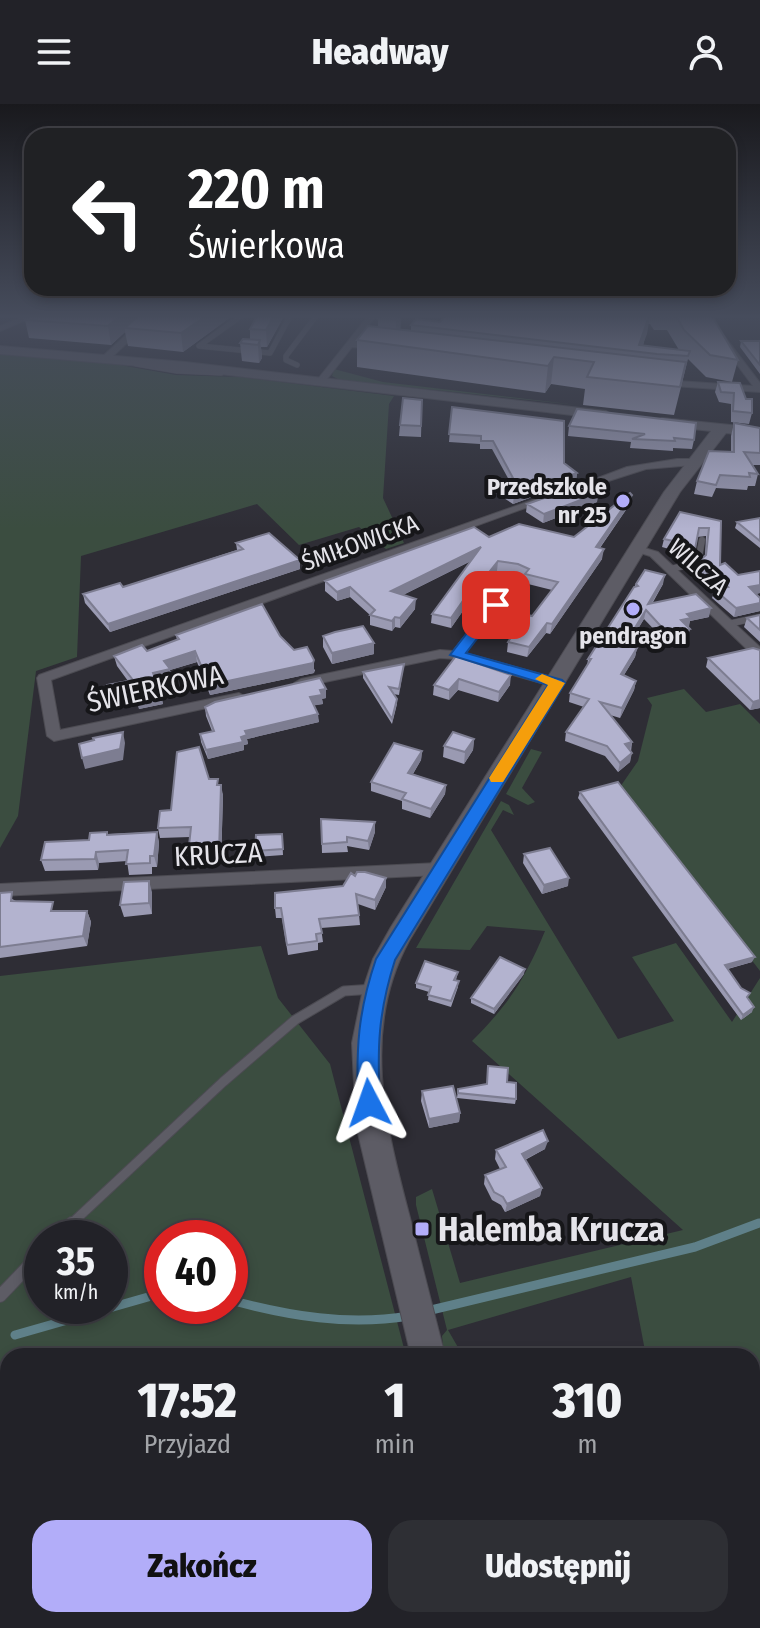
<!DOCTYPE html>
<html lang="pl">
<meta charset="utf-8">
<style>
body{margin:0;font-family:"Fira Sans Condensed",sans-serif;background:#2e2f34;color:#f1f3f6;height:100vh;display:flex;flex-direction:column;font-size:30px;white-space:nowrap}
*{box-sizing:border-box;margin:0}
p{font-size:26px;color:#a2a4a8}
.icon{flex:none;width:44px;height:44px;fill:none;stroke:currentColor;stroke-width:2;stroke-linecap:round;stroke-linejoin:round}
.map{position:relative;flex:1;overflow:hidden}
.side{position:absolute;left:0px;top:1244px;width:760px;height:280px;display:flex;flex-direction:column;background:#222228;border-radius:24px 24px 0 0;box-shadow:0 4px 12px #0003,0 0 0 2px #3f3f45}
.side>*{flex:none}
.guide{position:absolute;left:24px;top:24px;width:712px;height:168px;border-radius:24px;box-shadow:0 4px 12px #0003,0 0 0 2px #3f3f45;background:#202124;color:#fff;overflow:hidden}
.speed{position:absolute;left:24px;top:1116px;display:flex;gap:16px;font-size:40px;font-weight:700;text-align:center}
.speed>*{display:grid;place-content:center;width:104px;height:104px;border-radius:50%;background:#222228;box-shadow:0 4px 12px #0003,0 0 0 2px #3f3f45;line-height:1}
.speed small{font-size:20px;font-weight:400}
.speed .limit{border:12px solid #d22;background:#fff;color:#111}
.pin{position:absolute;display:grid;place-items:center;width:68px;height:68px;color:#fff;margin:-34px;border-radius:16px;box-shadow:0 4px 12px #0006}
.me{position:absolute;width:88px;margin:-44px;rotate:356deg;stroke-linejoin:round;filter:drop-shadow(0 0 6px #0008)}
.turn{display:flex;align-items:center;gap:28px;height:168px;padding:0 32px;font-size:36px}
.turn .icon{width:104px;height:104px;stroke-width:2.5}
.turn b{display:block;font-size:56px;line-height:68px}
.eta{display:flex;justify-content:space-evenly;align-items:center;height:136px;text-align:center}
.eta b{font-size:48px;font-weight:800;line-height:56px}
.button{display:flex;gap:16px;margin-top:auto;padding:16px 32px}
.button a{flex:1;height:92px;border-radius:24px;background:#b2adf9;color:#111;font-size:32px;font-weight:800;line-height:92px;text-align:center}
.button a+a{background:#2e2f34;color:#f1f3f6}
header{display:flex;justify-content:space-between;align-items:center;height:104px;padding:0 32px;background:#222228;font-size:36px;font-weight:800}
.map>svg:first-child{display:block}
.green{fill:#3b4d40;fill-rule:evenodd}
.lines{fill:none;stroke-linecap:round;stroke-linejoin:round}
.stream-far1{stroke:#5f8089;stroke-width:7}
.stream{stroke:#5f8089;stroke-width:9}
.lane-far3-casing{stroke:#4c4b52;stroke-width:6}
.lane-far2-casing{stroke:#4c4b52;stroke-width:7}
.lane-far1-casing{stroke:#4c4b52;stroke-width:11}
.lane-casing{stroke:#4c4b52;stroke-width:14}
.street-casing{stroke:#4c4b52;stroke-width:2}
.secondary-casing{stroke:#4c4b52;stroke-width:2}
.lane-far3{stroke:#5d5c65;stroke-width:5}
.lane-far2{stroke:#5d5c65;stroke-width:6}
.lane-far1{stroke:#5d5c65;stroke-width:9}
.lane{stroke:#5d5c65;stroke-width:12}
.street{fill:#5d5c65;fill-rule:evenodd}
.secondary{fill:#5d5c65;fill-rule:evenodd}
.wall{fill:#9a9ab2;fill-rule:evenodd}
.shaded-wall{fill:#7d7d91}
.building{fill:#b3b3cf;stroke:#7d7d91;stroke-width:2}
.route{fill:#1a73e8;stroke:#114b97;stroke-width:2}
.slow{fill:#f59e0b}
.poi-dot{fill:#b2adf9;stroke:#161619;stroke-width:3}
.labels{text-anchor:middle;stroke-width:8;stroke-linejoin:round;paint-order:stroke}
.far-poi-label{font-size:24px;font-weight:bold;fill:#e5e4ea;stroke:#161619;text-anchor:end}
.far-street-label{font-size:24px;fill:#e5e4ea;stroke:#161619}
.street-label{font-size:28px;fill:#e5e4ea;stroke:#161619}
.near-poi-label{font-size:34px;font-weight:bold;fill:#e5e4ea;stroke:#161619;text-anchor:start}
</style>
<header><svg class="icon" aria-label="menu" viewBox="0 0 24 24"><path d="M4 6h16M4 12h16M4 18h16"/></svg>Headway<svg class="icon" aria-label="person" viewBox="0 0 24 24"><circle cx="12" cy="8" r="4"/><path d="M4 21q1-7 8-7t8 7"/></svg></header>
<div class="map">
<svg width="760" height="1524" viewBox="0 0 760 1524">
<rect width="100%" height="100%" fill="#2e2d35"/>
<path class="green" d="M0,249l109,10 67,12 64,2 154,19 -5,8 -6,94 21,45 -18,6 -27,-22 -60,18 -42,-41 -176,52 -4,101 -41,14 -18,145 -18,32z
M334,265l49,13 194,23 -237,-25 -8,-4z
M684,585l22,23 34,-8 20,20v247l-140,-184 18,-26 14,-56 -5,-7z
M531,645l11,3 -20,36 13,14 -7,3 -22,-11z
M501,697l8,4 5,10 -11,-5 -12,20 127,209 56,-18 -42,-64 44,-14 56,79 28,-44v650h-245l-2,-8h239v-264h-106l-15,-79 -183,53 15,26h-19l-2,-20 5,-6 -31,-125v-8l16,-8 28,94 223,-53 -211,-189c37,-37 53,-62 73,-110l-58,-5 -17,24 -54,-2z
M261,842l17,52 52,66 76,292h-398v31l-8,-1v-410zM42,1134h68v68h-68zM162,1134h68v68h-68z
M127,1516h343l1,8h-346z"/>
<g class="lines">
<path class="stream-far1" d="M754,1121l6,-2"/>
<path class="stream" d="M230,1196c60,16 118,26 179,16
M427,1207l268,-64 64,-24
M15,1231l147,-42"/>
<g class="lane-far3-casing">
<path id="lane-far3" d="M241,212l-42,30 71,7 20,-37
M136,260l41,7 44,2
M297,261l-11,-5v-4l30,-40"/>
</g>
<g class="lane-far2-casing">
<path id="lane-far2" d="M670,465l28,-6 4,-23
M728,520l32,-7"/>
</g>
<g class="lane-far1-casing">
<path id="lane-far1" d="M70,1121l153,-143 72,-62 49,-29 30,-2"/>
</g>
<g class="lane-casing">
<path id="lane" d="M56,1134l16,-15
M0,1192l42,-44"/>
</g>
<g class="street-casing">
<path id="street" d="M25,212h10l-35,15v-5z
M147,212h8l-46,44h-6v-4z
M368,212h8l-20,26 24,3v4l-28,-2 -28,36h-6v-4z
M701,212h8l51,67v9l-101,-7 -1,-2 4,-3 91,6z
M677,355h16l5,3 -5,3 -47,4 -75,24 -5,-3 61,-23z
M541,393l9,2 -499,181 9,50 179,-37 7,4 -2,3 -190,41 -7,-5 -10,-58 2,-3z
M638,442l20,6 102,95v11l-5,-1 -105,-101 -16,-5v-4z
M515,472l6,4 -56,73 97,27v6h-10l-96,-27 -16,-1 -139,29 -7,-4 7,-4 139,-29 13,1 58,-74z
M439,759l8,6 -8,6 -439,21v-12z"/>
</g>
<g class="secondary-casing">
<path id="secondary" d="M0,242l185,16 421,49 7,4 -7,4 -421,-49 -185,-16z
M662,314l98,10v8l-34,-3 -46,59 -271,449c-48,88 -24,182 0,273 12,47 24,95 36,142h-34l-55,-231 -4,-82 11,-54 10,-30 18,-32 273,-435 47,-61 -54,-6 -2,-3z
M474,1516h40l2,8h-40z"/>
</g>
<use href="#lane-far3" class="lane-far3"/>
<use href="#lane-far2" class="lane-far2"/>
<use href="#lane-far1" class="lane-far1"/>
<use href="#lane" class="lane"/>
<use href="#street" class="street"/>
<use href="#secondary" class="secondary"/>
</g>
<path class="wall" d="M232,212l-49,36 -55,-6 -3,-14 -14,13 -82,-7 -4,-18z
M257,212h27l-17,31h-6l1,11 -3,5 -17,-2 -2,-18 10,-4v-10z
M380,212h21l-1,13 11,1v-5l29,-3 5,-6h267l26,44 -6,22 -26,-5 -18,-18 -14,56 -91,-10 2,-16 -34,-5 -6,9 -188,-26v-27l21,-13v-9zM648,220h2l4,6h13l12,20 -36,-4z
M741,237h19v33l-20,-27z
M718,278l28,17 6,14 -3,11 -18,-2v-18l-12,-2 -4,-10z
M422,296l-1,37 -22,-1 1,-11z
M452,303l112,56 13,10 -1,8 -63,23 -17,-11 1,-8 12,-5 -17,-31h-12v-5l-31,-2z
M577,305l117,31 -2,9 -19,-1v3l-43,-3 1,-6 -63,-6 1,-10z
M734,319l26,5v37h-7l5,9 -3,12h-7l-1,4 -31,-2 -4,9 -18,-3 3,-13 34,-29v-16z
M632,391l-2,9 -30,44 2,11 -52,75 -4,-1 -19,24 -20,-5 1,-10 3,-5 -25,-7 1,-10 45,-4 20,-26 -28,-7 1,-5 -8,-4 -20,-3 -20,25 -3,-1 -23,33 -20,-5 1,-9 39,-53 -68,34 12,14 -15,19 -5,-1 -3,4 -22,-6v-10l-20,-18 -13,4 -12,-10v-10l164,-44h85z
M597,398l-54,21 -17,-11 1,-8z
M760,414v30l-25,-20 2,-6z
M721,417l-1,44 18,10 22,-4v22l-4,1 4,4v13l-26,6 -22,-19 3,-8 3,-1 -21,-20 2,-8 6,-4 1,-21 -9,1 -4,21 -7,1 -10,-8 -14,-4 2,-8z
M236,439l64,17v9l-190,63 -25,-29 -2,-9 40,-7 114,-37z
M636,480h27l-11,20 57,13 -19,4 -2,6 2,2 -3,9 -21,4 -22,-23 -16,26 9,3 -2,9 -11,18 12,6 -2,9 -14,28 -10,-3 22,27 -2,20 -12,10 -13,-16 -40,-15 1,-9 18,-25 -15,-5 1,-9 17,-26 1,-8z
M760,511v27l-16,-15 3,-9z
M176,531l104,1 35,34 -1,3 -104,22 -13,-33 -27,8 2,10 -15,3 6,21 -24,5 -1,-5 -26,6 -2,-10 18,-19 -11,-15 -3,-10 33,-5 30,-11z
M323,532l51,18 -42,10 -9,-17z
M456,552l54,29 -12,17 -40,-12 -9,10 -16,-5 1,-10z
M708,554l52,50 -10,2 -44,-43z
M404,560l-5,31 -6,-1 4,10 -5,20 -29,-46v-6z
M326,594l-4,1 1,5 -9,1 5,17 -72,17 1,5 -4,1v5l-36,9 -7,-17 -1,-8 12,-3 -6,-15 -1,-9z
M474,635l-1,11 -9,14 -21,-7 1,-11z
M422,647l-1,9 -8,14 33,11 -1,9 -15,24 -28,-9v-8l-31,-10v-9z
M209,675l10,6 4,10 -2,68 -31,2 -2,-10 2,-18 -30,1 -2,-10 13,-18z
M580,688l172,170 -24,7 20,29 4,14 -11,8 -163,-222z
M321,715l54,3v10l-6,18 -22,-4 1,6 -26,1z
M157,728l2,11 -2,24h-5v7l-23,1 -2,-14 -28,2 -1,7 -53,1 -4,-11 48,-20 19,-6z
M282,730l1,21 -27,2 -1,-6z
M524,750l44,32 -26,8 -19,-31z
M355,772l31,2v9l-11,23 -17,-6 2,21 -39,3 2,14 -5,1v7l-30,5 -6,-37h-6l-1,-10 68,-22z
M152,788v22l-28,3 -4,-12z
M0,789l16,8 40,10h31l4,11 -4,24 -87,12z
M458,868l-2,8 2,7 -7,20 -23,-7 1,-8 -13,-4v-5z
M524,870l-30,40 -23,-11v-5z
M507,978l9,17 -1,5 -58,-6 1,-9z
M422,987l38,22 -1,9 -30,6 -8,-27z
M545,1045l-20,11 17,28 -2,8 -35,16 -4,-7 -9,-5 -8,-16 1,-9 15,-6 -5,-10 1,-9z"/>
<path class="shaded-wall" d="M120,212h23l-18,12v4l-14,13 -3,-19z
M206,212h26l-49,36 -2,-19z
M274,212h10l-17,31 -1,-17z
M399,212h2l-1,22 -4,6v-24z
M650,212l-3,18 -7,18 -1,-7z
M260,236l2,18 -3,5 -1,-18z
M554,253l-3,27 -6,9 3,-27z
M577,369l-1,8 -63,23 1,-9z
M599,389l-2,9 -54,21 1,-9z
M632,391l-2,9 -36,52 2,-9z
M481,443v9l-90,45v-10z
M604,445l-2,10 -52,75 2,-10z
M695,445l-2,9 -7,1 2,-8z
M300,456v9l-190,63 -2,-8z
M498,457l-1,10 -20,25 1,-10z
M665,471l-2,9 -16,27 1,-7z
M474,481v10l-23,33v-10z
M760,481v8l-14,3 3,-9z
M350,483v10l-13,4v-9z
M416,495l-1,10 -15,19v-10z
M760,499v8l-26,6 2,-9z
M711,504l-2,9 -19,4 -1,6 -10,2 2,-9 6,-6z
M646,506l-2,9 -21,34 2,-9z
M395,513v10l-3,4v-10z
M547,519l-1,10 -19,24 2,-10z
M690,525l-3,9 -21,4 2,-8z
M374,539v11l-42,10v-11z
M637,544l-2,9 -16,26 2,-9z
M195,547l2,11 -27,8 2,10 -17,3 -2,-10 11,-12z
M314,556v13l-104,22 -1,-10z
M511,571l-1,10 -12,17 1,-10z
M459,575l-1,11 -9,10v-10z
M636,577l-2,9 -14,28 2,-10z
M326,585v9l-4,1 1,5 -12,2 -1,-9 10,-7z
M161,589l2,11 -24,5 -2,-10z
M135,590l3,10 -26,6 -2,-10z
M760,596v8l-10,2 3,-8z
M318,610l1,8 -72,17 1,5 -4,1v5l-36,9 -2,-9 39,-19z
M123,628l2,11 -2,17 -38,9 -3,-11z
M474,635l-1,11 -9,14 1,-12z
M632,638l-2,9 -5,-7z
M422,647l-1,9 -13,22v-9z
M632,649l-2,9 -12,10 2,-9z
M221,681l2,10 -2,68 -2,-10z
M446,681l-1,9 -15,24 1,-9z
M375,718v10l-6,18 -1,-9z
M157,728l2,11 -2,24 -3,-11z
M96,748l3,11 -1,7 -3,-11z
M386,774v9l-11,23v-10z
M569,774l-1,8 -26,8 2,-9z
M149,777l3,11v22l-3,-11z
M87,807l4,11 -4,24 -4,-10z
M755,853l-3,5 -29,8 2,-5z
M525,865l-1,5 -30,40v-5z
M754,903l-2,5 -11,8 2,-5z
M460,1009l-1,9 -30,6v-9z
M548,1037l-3,8 -25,13 2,-8z
M542,1084l-2,8 -35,16 2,-8z"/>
<path class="building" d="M30,212h90l-12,10 -83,-6z
M138,212h68l-25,17 -56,-5z
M257,212h17l-8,14 -16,-1z
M380,212h19l-3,4 -18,-2z
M445,212h204l-10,29 51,6 -2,5 -31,-2 -246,-29 5,-6 24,3z
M676,212h36l26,44 -28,-5 -26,-25z
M368,222l318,36 -6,25 -93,-10 7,-15 -40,-5 -6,9 -191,-26z
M243,235l17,1 -2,5 -18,-2z
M741,237h19v24z
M718,278l22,1 6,16h6v14l-19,-2 1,-18 -13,-1z
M403,294l19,2 -1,26 -21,-1z
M452,303l112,14v42l13,10 -63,22 -17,-10 16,-7 -20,-37h-12v-5l-32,-2z
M577,305l119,14 -2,17 -20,-2 1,3 -43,-2 13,-5 -76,-8z
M734,319l26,5v25l-16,-1 14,22 -9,-1 1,4 -30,-2 -4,10 -19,-4 12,-30 25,1z
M587,379l12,10 -55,21 -17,-10z
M630,389l2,2 -36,52 8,2 -52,75 -5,-1 -18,24 -21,-5 9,-14 -30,-8 11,-13 34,9 26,-34 -33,-8 4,-5 -11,-5 -20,-3 -20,25 -4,-1 -23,33 -19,-4 49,-67 -90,44 25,8 -16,19 -5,-1 -3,4 -22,-6 5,-5 -25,-23 -13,5 -12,-11 149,-54 15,10 30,-13 55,13z
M680,408l41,9 -1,44 5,-2 13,12 22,-4v14l-11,2 11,11v5l-24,5 -21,-18 13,-3 -29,-26 7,-6 3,-27h-10l-4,21 -7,2 -10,-9 -14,-3z
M760,414v23l-23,-19z
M269,429l31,27 -192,64 -25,-30 37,-11 3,4 120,-38 -7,-6z
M645,466l20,5 -17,29 48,-10 15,14 -24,6 4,4 -10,2 9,9 -22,5 -22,-24 -21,34 12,4 -16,26 15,7 -14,27 -22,-6 32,40 -7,2 7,9 -12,10 -13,-17 -41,-14 23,-33 -19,-6 21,-34h-3l46,-72 4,-1 -2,-2z
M262,500l18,32 14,14 13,-3 7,13 -1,3 -104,22 -14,-34 -31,10 6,8 -17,4 8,20 -24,6 -2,-5 -25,6 -3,-15 26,-5 -19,-24 28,-11 5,6 32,-12 -3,-4z
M760,511v15l-13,-12z
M363,522l11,17 -42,10 -9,-17 12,-4z
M753,544l7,2v50l-7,2 -45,-44z
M456,552l55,19 -12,17 -40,-13 -10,11 -15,-5z
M404,560l-5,25 -10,-2 8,12 -5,20 -29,-47z
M320,574l6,11 -6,1 2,5 -12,2 8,17 -73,17 2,4 -6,2 2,5 -37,8 -6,-16 14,-3 -9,-24 10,-5z
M123,628l-3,17 -38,9 -3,-14 15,-4 -1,-2z
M453,628l21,7 -9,13 -21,-6z
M394,639l28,8 -14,22 38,12 -15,24 -29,-10 4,-6 -35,-11z
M199,643l10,32h9l-1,6h4l-2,68 -31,2 3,-28 -33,1 2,-17 11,-1 6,-58z
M618,678l137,175 -30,8 16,23 9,5 -3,4 7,10 -11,8 -163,-223z
M321,715l54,3 -7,19 -21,-4v5l-25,2z
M107,728v3l50,-3 -3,24h-4v7l-24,1 2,-14 -32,2 -1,7 -54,1 4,-18 44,-2 1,-7z
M282,730l1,15 -28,2 1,-16z
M550,744l19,30 -25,7 -20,-31z
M357,768h8l21,6 -11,22 -19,-6 3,21 -40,4 3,14 -6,1 1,7 -30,4 -6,-37h-6v-15l68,-7 8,-13 4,3z
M149,777v22l-29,2 4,-23z
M12,788l-1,9 42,1 -2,9h36l-4,25 -83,11v-54z
M500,853l25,12 -31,40 -23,-11z
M425,857l33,11 -4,8 5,1 -8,20 -23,-6 3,-8 -15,-4z
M488,962l20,2 -1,14 9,1v16l-58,-6v-4l29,-5z
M453,982l7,27 -31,6 -7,-28z
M543,1026l5,11 -26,13 20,34 -35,16 -4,-7 -9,-5 -9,-17 21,-8 -10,-17z
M0,1297l8,1v28l-8,-1z
M0,1382l8,2v67l-8,-2z
M0,1506l8,1v9h46v2l29,5 -83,1z"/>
<linearGradient id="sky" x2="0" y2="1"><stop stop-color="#19191d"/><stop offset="0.5" stop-color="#464c5c"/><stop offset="1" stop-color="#464c5c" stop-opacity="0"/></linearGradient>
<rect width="760" height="425" fill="url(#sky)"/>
<path class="route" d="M496,497l7,4 -37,48 96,27 3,3 -170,277c-17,53 -18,89 -15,143l-3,7 -8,3 -8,-3 -3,-7c-2,-55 0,-91 18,-144l172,-274 -98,-30 41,-53z"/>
<path class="slow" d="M542,570l23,9 -62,99h-12l-2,-4 59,-93 -13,-6z"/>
<g class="poi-dot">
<circle cx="623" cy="397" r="8"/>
<circle cx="633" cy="505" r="8"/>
<rect x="414" y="1117" width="16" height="16" rx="4"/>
</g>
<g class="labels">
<g class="far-poi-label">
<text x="607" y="391">Przedszkole<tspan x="607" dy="28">nr 25</tspan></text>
<text x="633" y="540" text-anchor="middle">pendragon</text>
</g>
<g class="far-street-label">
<text transform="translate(360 439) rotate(-20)" y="8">ŚMIŁOWICKA</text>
<text transform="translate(698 463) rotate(42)" y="8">WILCZA</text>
</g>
<g class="street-label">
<text transform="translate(155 584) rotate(-12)" y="10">ŚWIERKOWA</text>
<text transform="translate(218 750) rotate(-3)" y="10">KRUCZA</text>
</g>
<g class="near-poi-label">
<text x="438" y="1137">Halemba Krucza</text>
</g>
</g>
</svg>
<div class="speed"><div>35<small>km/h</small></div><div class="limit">40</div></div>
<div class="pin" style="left:496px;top:501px;background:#d93025"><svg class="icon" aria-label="arrive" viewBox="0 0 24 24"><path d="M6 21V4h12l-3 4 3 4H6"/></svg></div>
<svg class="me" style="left:369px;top:999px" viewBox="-20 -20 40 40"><path d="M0-17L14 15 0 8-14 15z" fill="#1a73e8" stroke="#fff" stroke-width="4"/></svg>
<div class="guide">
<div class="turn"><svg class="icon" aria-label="left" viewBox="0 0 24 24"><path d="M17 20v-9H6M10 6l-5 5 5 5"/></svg><div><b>220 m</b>Świerkowa</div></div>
</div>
<section class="side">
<div class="eta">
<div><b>17:52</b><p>Przyjazd</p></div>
<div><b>1</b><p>min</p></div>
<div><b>310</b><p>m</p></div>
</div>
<div class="button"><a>Zakończ</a><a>Udostępnij</a></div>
</section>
</div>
